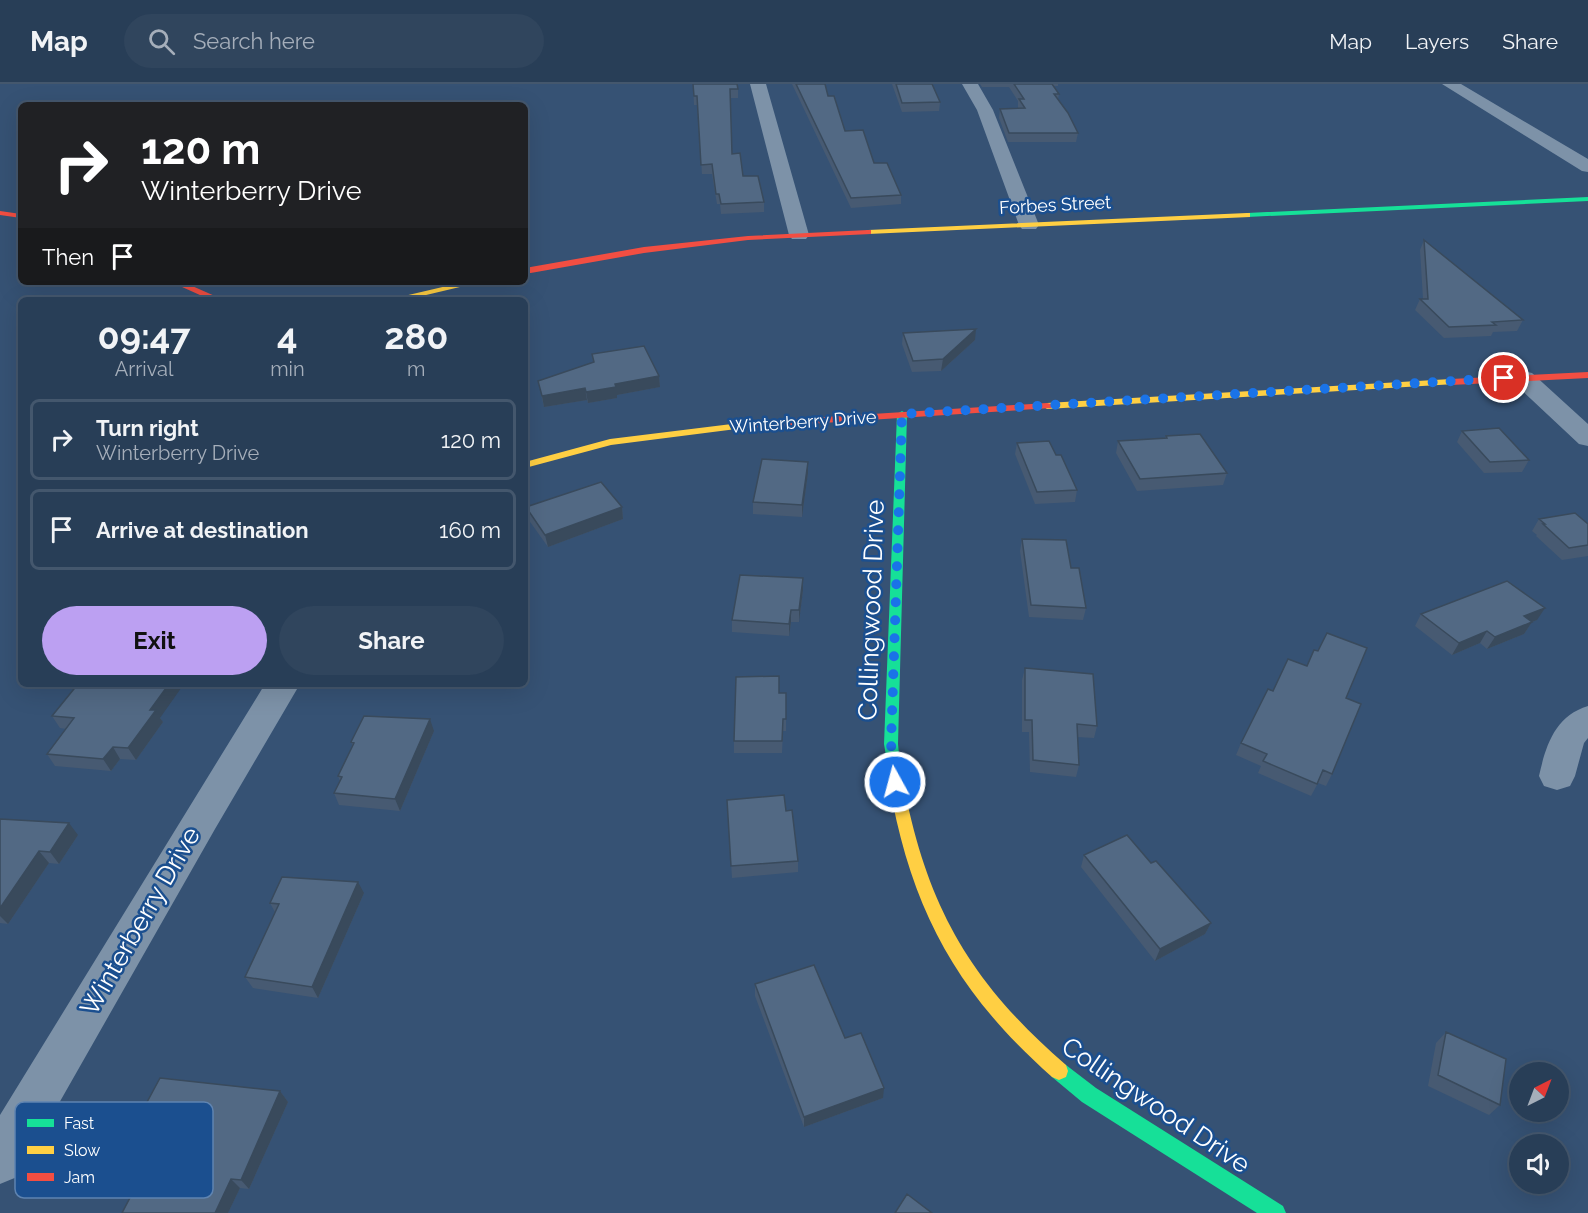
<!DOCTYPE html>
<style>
body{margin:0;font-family:Raleway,sans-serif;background:#30455d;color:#f1f3f6;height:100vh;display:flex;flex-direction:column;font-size:22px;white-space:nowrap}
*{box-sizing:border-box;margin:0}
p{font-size:20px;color:#a5aeba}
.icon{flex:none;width:33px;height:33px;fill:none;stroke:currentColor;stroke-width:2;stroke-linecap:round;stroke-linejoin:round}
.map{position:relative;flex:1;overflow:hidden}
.drawer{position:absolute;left:18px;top:213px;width:510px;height:390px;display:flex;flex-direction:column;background:#283e57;border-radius:9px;box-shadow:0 6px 24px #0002,0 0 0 2px #44576d}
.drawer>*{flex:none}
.hud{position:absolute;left:18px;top:18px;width:510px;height:183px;border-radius:9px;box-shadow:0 6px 24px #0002,0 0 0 2px #44576d;background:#202124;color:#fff;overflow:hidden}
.needle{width:39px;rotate:42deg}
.controls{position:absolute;left:1509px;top:978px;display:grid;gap:12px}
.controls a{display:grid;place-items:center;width:60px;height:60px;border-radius:50%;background:#283e57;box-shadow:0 6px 24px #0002,0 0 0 2px #44576d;font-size:30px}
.pin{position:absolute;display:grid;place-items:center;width:51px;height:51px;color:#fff;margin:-26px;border:3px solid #fff;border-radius:50%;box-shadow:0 2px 6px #0007}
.me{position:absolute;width:66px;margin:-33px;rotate:353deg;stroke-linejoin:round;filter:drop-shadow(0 0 4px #0008)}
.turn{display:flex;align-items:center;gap:21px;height:126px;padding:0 24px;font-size:27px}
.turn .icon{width:78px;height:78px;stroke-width:2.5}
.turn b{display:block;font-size:42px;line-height:51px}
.then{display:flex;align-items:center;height:57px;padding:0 24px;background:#0003;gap:12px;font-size:22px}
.eta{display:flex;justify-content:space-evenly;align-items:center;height:102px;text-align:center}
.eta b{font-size:36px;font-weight:700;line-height:42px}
.cta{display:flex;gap:12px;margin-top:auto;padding:12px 24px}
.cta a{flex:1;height:69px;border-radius:36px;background:#bca0f2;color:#111;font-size:24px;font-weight:700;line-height:69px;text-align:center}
.cta a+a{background:#30455d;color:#f1f3f6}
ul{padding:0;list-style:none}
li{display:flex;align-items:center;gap:18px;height:81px;margin:0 12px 9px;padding:0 12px;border:3px solid #44576d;border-radius:9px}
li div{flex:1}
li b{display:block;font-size:22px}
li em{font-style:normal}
header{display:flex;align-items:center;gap:36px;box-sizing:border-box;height:84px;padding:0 30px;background:#283e57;border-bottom:2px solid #44576d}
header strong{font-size:28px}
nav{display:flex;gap:33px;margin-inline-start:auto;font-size:21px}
.search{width:420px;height:54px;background:#30455d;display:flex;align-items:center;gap:15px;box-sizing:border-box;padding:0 21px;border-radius:33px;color:#a5aeba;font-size:22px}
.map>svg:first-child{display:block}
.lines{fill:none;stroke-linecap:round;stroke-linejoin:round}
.street{fill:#7d92a8;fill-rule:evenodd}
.fast{fill:#16e098;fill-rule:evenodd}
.slow{fill:#ffcf43;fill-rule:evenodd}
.jam{fill:#f24e42;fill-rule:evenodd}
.wall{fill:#475a72}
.shaded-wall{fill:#394a5c}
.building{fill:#526984;stroke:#394a5c;stroke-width:1.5}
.route{stroke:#1a73e8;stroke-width:10;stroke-dasharray:0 18}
.labels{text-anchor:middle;stroke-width:5;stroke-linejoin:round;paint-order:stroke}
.far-street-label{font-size:18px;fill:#fff;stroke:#1b4f8f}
.near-street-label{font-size:26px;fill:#fff;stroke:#1b4f8f}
.key{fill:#1b4f8f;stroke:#5f84b1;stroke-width:1.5}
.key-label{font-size:16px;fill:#fff}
</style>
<header>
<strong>Map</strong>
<div class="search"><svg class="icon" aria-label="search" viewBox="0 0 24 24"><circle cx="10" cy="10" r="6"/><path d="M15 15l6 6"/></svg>Search here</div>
<nav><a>Map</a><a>Layers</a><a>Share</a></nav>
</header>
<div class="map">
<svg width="1588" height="1129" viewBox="0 0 1588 1129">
<rect width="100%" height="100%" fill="#365274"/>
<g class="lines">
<path class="street" d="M750,0h16l43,151 -3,4h-14l-3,-4z
M962,0h16l15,26 46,115 -3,4h-14l-3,-4 -42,-115z
M1442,0h19l127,75v13l-6,-1z
M1523,287l9,2 56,51v22l-9,-2 -65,-61 -3,-5 3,-5z
M265,600h35l-85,145 -198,348 -17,7v-69z
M1588,622v32l-4,5 -9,33 -5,10 -13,4 -13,-4 -5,-10c7,-31 16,-60 49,-70z"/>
<path class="fast" d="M1588,113v4l-341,16 -4,-2 4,-2z
M902,327l5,3 -9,330 2,20 -2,4h-10l-4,-24 13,-330z
M1059,978l7,3 30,23 187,118 3,7h-29l-175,-111 -30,-25 -2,-6 2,-6z"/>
<path class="slow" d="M1247,129h3v4l-382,17 -4,-2 4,-2z
M464,198h17l-76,18h-18z
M1451,295l4,1v4l-408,25 -5,-3 5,-3z
M748,338l5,3 -1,2 -141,18 -86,23v-6l85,-23z
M893,674l5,2 2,4c22,132 64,213 166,301l2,6 -2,6 -7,3 -7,-3c-102,-90 -146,-179 -166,-313l2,-4z"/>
<path class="jam" d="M0,127l21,3v4l-21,-3z
M868,146h3v4l-123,6 -104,13 -119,21v-6l119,-21 104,-11z
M171,198h12l41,18h-13z
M1588,288v6l-137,7 -5,-3 5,-3z
M1047,319l4,1v4l-303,20 -5,-3 5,-3z"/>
</g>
<path class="wall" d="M693,0l45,5v9h-8l2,56 11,22 21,26v10l-43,2 -1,-10h-3l-5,-30h-10l-5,-69h-3z
M792,0h33l3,12 17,35 56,64v9l-50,4z
M892,0h40l8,18 -1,9 -37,1z
M980,0h78v2h-4l5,8 -1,5 20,34 -2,9h-68l-9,-24 1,-9h18v-8l-9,-14h-27z
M1424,156l99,80 -6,11 -24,1 -2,4 -47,2 -29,-28 5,-11h3l-3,-49z
M903,249l72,7 -34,31 -29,1 -10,-28z
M592,270l67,22 1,11 -43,8v3l-29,5 -1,-3 -43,7 -6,-26 55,-19z
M1462,347l67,29 -7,12 -38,1 -27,-31z
M1166,352l61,37 -4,12 -86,6 -21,-38 2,-12 47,-3z
M1017,359l39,12 21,35 -2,12 -40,2 -20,-50z
M808,389l-6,44 -49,-3v-12z
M526,423h96l1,12 -75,28 -20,-28z
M1539,435l49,5v32l-26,4 -26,-24 1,-1 -5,-4z
M1022,455l49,29 15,40 -3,12 -54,-3 -9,-66z
M803,506l-4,32h-8l-2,14 -57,-4v-12z
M1421,530l116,6 -5,2 -8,12 -37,15 -7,-6 -28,12 -37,-29z
M1025,584l72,58 -3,12 -17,-1 2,28 -3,12 -46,-5 -1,-40h-7v-52z
M1273,607l73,7 -14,76 -6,12 -8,-3 -7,13 -53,-23 3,-7 -25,-11 5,-12z
M779,609h7v38h-3l-1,22h-48v-12z
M52,632l108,2 3,4 -27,38 -16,-1 -9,12 -56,-5 -8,-12 19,-25 -6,-1z
M434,647l-34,80 -61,-6 -5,-12 6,-12 -2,-5 15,-30 -2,-4z
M727,716l59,11 12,50v11l-66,6z
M0,735l78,16 -19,29 -10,-1 -41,61 -8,-1z
M1084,771l67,8 60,60 -6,11 -50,27 -74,-94z
M364,809l-46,105 -65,-10 -8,-11 30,-65 -5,-9z
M755,900l90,54 38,60 -79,29 -49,-131z
M1446,948l54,73 -11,10 -61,-29 8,-43z
M280,1007l8,11 -39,87 -9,-1 -12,25h-106l9,-18 -11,-9 22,-44 -11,-10z"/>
<path class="shaded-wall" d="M976,245l-1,11 -34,31 2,-12z
M659,292l1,11 -43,8v3l-29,5 -2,-11 29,-8z
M585,304l2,12 -43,7 -2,-11z
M808,378v11l-6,44v-12z
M622,423l1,12 -75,28 -3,-12z
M803,494v12l-4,32v-12z
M1545,524l-8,12 -21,8 8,-12z
M791,526v12l-2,14v-12z
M1532,538l-8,12 -37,15 8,-12z
M1487,547l-7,12 -28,12 7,-12z
M169,600h15l-24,34 3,4 -27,38 -8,-12 22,-38z
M430,635l4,12 -34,80 -5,-12z
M113,663l7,12 -9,12 -8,-12z
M69,739l9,12 -19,29 -9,-12z
M39,767l10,12 -41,61 -8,-8v-8z
M358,798l6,11 -46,105 -6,-11z
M1211,839l-6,11 -50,27 5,-12z
M884,1004l-1,10 -79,29v-10z
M280,1007l8,11 -39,87 -8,-9z
M231,1095l9,9 -12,25h-13z"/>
<path class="building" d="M693,0h44l1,5h-8l2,65 8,-1 3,23h15l6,26 -43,2 -2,-10h-3l-4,-30 -11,1 -4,-69h-3z
M796,0h29l3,12h6l11,35 18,-1 11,33h13l14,32 -50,3z
M896,0h36l8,18 -38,1z
M1014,0h38l7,10h-5l14,19 10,20h-69l-9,-24 25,-1 -6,-9h5z
M1424,156l99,80 -31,2 4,3 -47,2 -29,-28h8z
M976,245l-33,30 -30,2 -10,-28z
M644,262l15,30 -44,8 1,3 -30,5 -1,-4 -43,8 -4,-15 56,-19 -2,-8z
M1499,344l30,32 -39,2 -28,-31z
M1200,350l27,39 -87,6 -22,-38 49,-3 -1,-2z
M1049,357l7,14h5l16,35 -40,2 -20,-49z
M762,375l46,3 -6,43 -49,-3z
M601,398l21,25 -77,28 -19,-28z
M1575,429l13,11v21l-19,3 -26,-24h2l-6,-5z
M1022,455l44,1 5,28h8l7,40 -55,-3z
M740,491l63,3 -4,32h-8l-2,14 -57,-4z
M1507,497l38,27 -21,8 8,6 -37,15 -8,-6 -28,12 -38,-29z
M1327,549l40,15 -21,50 15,6 -29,70 -9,-4 -6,14 -54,-23 4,-7 -26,-11 27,-54 5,2 15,-32 19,7 7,-16 4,1z
M1025,584l68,6 4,52 -20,-2 2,41 -46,-5 -1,-40h-7z
M779,592v17h7v26h-3l-1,22h-48l2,-64z
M78,600h91l-19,26h6l-28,38 -15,-1 -10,12 -56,-5 27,-36 -22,-2z
M364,632l66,3 -35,80 -61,-6 8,-16 -4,-1 16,-33 -3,-1z
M784,711l2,16 6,-1 6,51 -67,5 -4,-66z
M0,735l69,4 -19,29 -11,-1 -39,57z
M1127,751l24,28 5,-2 55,62 -51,26 -76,-94z
M282,793l76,5 -46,105 -67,-10 34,-73 -9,-1z
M814,881l31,73 16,-5 23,55 -80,29 -49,-133z
M1446,948l60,27 -6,46 -62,-30z
M160,994l120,13 -39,89 -10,-1 -16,34h-93l13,-25 -15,-2 27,-52 -16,-2z
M907,1110l25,19h-37z"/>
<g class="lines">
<path class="route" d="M895,698l-4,-38 11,-330 602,-36"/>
</g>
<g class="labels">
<g class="far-street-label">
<text transform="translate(1055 121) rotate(-3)" y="6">Forbes Street</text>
<text transform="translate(803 338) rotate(-4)" y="6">Winterberry Drive</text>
</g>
<g class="near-street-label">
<text transform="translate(871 526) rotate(-88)" y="9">Collingwood Drive</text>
<text transform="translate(140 837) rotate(-60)" y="9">Winterberry Drive</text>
<text transform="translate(1156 1021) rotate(34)" y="9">Collingwood Drive</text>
</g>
</g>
<rect x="15" y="1018" width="198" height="96" rx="9" class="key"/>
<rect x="27" y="1035" width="27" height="8" fill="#16e098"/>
<rect x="27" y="1062" width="27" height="8" fill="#ffcf43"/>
<rect x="27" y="1089" width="27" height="8" fill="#f24e42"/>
<g class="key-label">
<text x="64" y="1045">Fast</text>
<text x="64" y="1072">Slow</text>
<text x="64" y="1099">Jam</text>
</g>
</svg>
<div class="controls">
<a><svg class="needle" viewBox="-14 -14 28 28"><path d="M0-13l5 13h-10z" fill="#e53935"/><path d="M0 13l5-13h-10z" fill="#a5aeba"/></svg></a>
<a><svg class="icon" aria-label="sound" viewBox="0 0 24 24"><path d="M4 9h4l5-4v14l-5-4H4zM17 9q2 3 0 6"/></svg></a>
</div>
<div class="pin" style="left:1504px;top:294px;background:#d93025"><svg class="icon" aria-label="arrive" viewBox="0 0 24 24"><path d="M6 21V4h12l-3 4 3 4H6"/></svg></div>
<svg class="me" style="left:895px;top:698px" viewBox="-20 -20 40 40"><circle r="17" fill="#1a73e8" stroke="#fff" stroke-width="3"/><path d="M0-11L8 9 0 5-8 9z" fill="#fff"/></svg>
<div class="hud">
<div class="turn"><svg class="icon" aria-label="right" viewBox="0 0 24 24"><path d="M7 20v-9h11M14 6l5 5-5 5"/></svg><div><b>120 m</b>Winterberry Drive</div></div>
<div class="then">Then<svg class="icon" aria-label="arrive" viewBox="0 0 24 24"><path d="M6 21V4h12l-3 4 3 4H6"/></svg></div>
</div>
<section class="drawer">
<div class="eta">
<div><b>09:47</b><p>Arrival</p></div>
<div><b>4</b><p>min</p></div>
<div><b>280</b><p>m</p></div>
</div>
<ul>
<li><svg class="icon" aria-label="right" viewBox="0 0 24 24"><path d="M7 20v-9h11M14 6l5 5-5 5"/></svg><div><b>Turn right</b><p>Winterberry Drive</p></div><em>120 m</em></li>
<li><svg class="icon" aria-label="arrive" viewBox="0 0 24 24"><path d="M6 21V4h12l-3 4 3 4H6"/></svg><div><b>Arrive at destination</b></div><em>160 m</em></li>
</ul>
<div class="cta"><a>Exit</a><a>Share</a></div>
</section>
</div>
